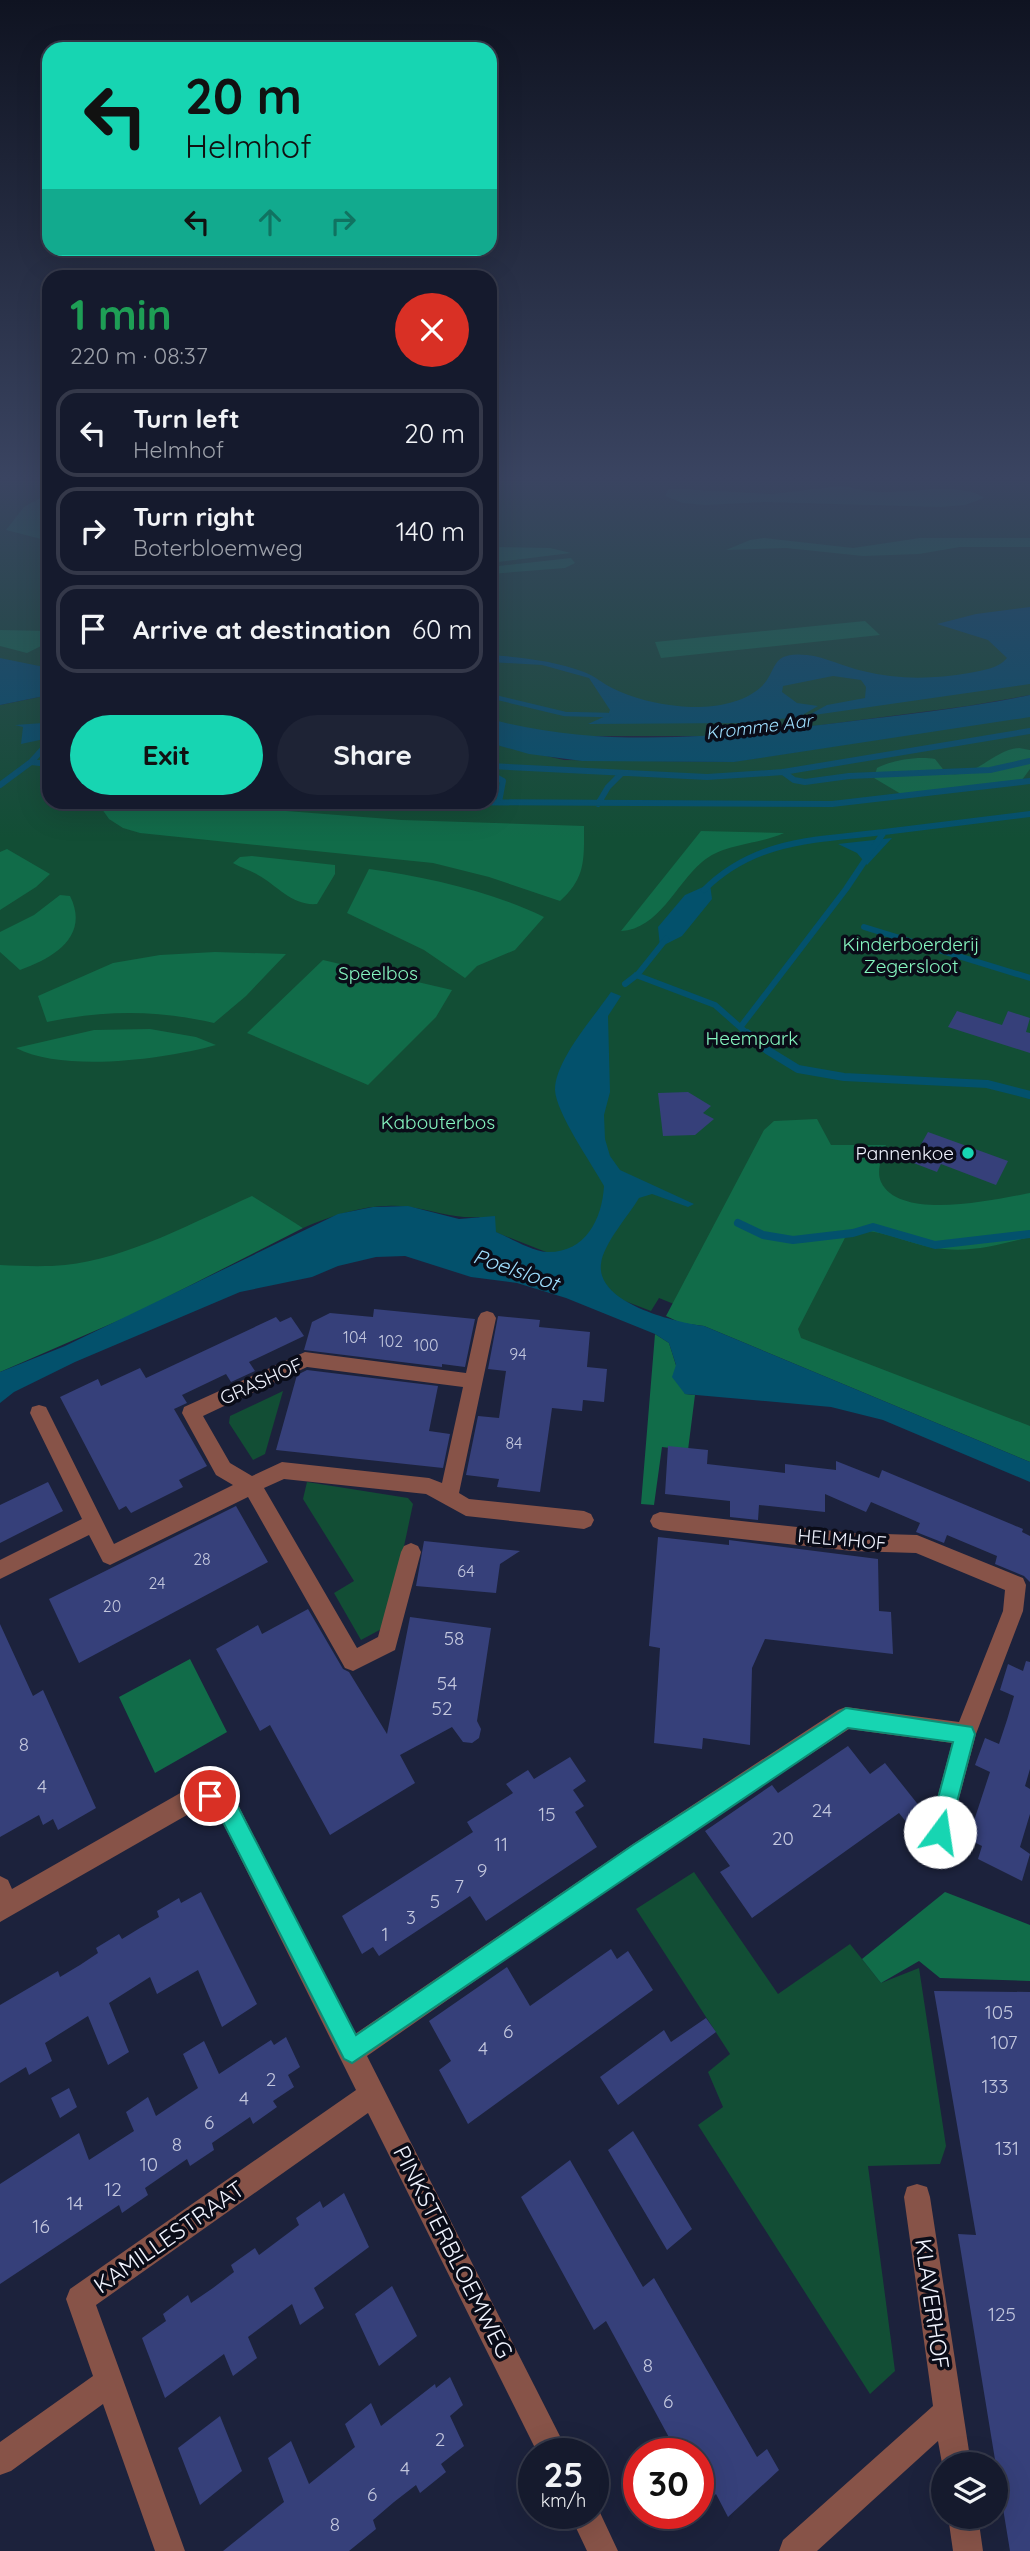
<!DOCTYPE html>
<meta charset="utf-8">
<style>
body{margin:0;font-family:Quicksand,sans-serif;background:#1e2335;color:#f1f3f6;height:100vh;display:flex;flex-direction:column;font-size:26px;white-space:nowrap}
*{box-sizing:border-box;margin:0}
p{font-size:23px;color:#9da1aa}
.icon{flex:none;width:38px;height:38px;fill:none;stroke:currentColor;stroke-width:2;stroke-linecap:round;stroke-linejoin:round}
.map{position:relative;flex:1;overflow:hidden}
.sheet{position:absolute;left:42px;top:270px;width:455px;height:539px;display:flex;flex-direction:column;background:#151a2d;border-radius:21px;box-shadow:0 7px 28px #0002,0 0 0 2px #343849}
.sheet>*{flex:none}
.guide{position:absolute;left:42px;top:42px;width:455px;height:214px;border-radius:21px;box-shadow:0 7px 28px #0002,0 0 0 2px #343849;background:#17d5b2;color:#111;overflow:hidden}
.buttons{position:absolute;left:931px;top:2452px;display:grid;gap:14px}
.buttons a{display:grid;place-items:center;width:77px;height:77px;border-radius:50%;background:#151a2d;box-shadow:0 7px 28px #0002,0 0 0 2px #343849;font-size:35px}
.speed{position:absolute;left:518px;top:2438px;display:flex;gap:14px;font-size:35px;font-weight:700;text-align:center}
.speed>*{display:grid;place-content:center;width:91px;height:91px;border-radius:50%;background:#151a2d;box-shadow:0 7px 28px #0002,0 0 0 2px #343849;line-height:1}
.speed small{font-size:18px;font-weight:400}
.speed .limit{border:10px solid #d22;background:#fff;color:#111}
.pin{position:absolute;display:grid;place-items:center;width:60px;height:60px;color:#fff;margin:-30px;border:4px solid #fff;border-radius:50%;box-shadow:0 2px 7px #0007}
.me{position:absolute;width:77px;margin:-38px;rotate:14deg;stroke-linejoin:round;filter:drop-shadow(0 0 5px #0008)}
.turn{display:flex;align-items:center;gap:24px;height:147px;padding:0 28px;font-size:32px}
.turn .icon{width:91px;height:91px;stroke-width:2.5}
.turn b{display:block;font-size:49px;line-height:60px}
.lanes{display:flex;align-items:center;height:66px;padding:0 28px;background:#0003;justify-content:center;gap:35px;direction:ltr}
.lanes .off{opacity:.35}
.round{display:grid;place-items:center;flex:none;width:74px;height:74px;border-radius:37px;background:#1e2335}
.summary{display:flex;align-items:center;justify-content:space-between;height:119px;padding:0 28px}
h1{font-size:42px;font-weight:700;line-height:52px;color:#1e9e55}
.primary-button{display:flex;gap:14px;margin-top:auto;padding:14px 28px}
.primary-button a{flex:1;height:80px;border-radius:42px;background:#17d5b2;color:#111;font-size:28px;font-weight:700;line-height:80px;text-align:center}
.primary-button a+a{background:#1e2335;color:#f1f3f6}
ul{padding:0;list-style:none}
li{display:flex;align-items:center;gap:21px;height:88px;margin:0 14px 10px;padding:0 14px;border:4px solid #343849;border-radius:21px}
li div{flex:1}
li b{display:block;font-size:26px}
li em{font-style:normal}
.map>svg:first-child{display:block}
.green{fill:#124e35}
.forest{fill:#116c49}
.water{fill:#03516c}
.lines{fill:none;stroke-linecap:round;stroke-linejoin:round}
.stream-far2{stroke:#03516c;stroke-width:4.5}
.stream-far1{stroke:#03516c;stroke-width:6}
.stream{stroke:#03516c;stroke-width:8}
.building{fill:#36407a}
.minor{fill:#875348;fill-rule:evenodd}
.route{fill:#17d5b2;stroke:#0f8a74;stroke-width:2}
.poi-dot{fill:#17d5b2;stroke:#0a0c18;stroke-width:2.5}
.labels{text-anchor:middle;stroke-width:7;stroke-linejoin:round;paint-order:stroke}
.number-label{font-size:16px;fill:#c2c6dd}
.far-water-label{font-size:18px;font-style:italic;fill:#9edefd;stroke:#0a0c18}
.park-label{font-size:19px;fill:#86f6c0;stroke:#0a0c18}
.poi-label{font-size:19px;fill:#f0f3fe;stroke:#0a0c18;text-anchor:end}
.street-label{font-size:19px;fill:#f0f3fe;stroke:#0a0c18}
.near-number-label{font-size:19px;fill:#c2c6dd}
.water-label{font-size:21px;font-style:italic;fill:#9edefd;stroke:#0a0c18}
.near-street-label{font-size:23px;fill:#f0f3fe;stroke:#0a0c18}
</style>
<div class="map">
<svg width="1030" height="2551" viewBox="0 0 1030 2551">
<rect width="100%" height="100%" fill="#1c223c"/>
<path class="green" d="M0,482h49v186l-49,-8z
M490,482h540v213l-62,11 -230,30h-164l-84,-10z
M49,695v107h441v-59l74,17 167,2 299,-46v732l-371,-150 -8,13 -34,-13 -15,-18 -56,-28 -51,-20 -16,-15c-25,2 -46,-7 -70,-10 -37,-5 -73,7 -106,21l-7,-4 -296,129v-648z
M283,1391l-18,63 -12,6 -24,-37 1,-7z
M307,1482l101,16 5,6 -26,122 -26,14 -27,-47 20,-12 -51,-82z
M694,1872l84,122 72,-50 31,39 38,-15 27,178 -6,18 -72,2 27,205 -25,23 -172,-269 25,-18 -15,-35 22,-18 -94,-145z"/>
<path class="forest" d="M842,486c13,2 25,6 38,6 25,1 86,-10 104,6l-19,7 -24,2 -176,-5 -60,3 -22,-2 -18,-7 4,-7h8l95,5z
M49,493v48l-43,-11 18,-23z
M764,538l89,10 67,-10h110v9h-70l-41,7 -56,2 -77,-8 -60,2 24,-10z
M490,547l60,1 21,5 -81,10z
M571,558l4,5 -10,5 -75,6v-7z
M865,621l15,14 -219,23 -6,-16z
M0,630l49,1v11l-22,11 -27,-7z
M1019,748l11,2v19l-11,15 -113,13 -32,-19 3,-10c15,-8 41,-12 58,-9l11,14c28,8 46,-23 73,-25z
M103,802h66l233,18 182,6c0,33 2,52 -24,75l-71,-24 -56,-14 -293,-30 -17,-5 -14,-9 -7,-10z
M701,831l83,2c-26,12 -60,10 -82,29 -27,23 -43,67 -81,69z
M7,849l43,25 -14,13 -36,23v-58z
M252,856l83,9v9l-18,30c-25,2 -39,-18 -59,-29 -8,-5 -17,-7 -25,-12l7,-6z
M369,869c58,8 121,22 175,48l-29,33 -38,16 -12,12 -41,-28 -77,-37z
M60,895l10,1c20,40 -16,62 -50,74l-20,-18v-20l34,-17z
M215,952l71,2 -40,42 -32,27c-57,-13 -109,-13 -167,-1l-9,-26 75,-33 47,-8z
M323,960l129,30 -16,27 -68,68 -121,-52z
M150,1029l46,8 20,8c-51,14 -151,28 -200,3l78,-18z
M817,1119l14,26h55c-4,11 -10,26 -5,37 19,40 116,17 149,11v44c-28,7 -56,15 -86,12 -34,-3 -57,-20 -95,-19l-51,99 3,9 229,88v36l-326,-136 -23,-3 -15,-7 98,-186 10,-9z
M252,1196l51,32 -167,85 -136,59v-107c21,1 44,2 65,0 62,-6 131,-44 187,-69z
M655,1334l14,9 16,51 10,1 -7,55 -26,-3 -8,58 -13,-1z
M190,1659l37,73 -72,41 -36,-76z
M945,1892l85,33v56l-90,-3 -21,-17 -38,22 -19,-24z"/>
<path class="water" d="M1030,607v77l-223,32 20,-11 38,-7 1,-11 -5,-7 -28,-4 -50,10 -1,6 15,11 21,3 -19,11 -59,6 -152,1 20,-9 2,-5 -21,-32 -47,-13 -52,-3v-7c30,2 66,6 94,17 11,4 18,11 28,16 20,10 44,16 66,18 26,3 61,0 82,-18 19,-17 8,-37 47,-33 19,2 37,12 56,16 35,9 71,8 106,2 14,-3 29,-4 38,-15l-19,-18 -51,-16 39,-10z
M0,658l49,10v27l-49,10z
M1030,695v22l-296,45 -152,-1 -53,-7 -39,-11v-24c116,31 238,17 355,3 62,-8 124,-14 185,-27z
M43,723l6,3v12l-28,6 2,-17 -8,-2z
M892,838l-25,27 -10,-12 -19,-9z
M710,884l2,15 -30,37 -22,11 -2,-20 27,-32z
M611,992l10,4 -13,20 2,76 -6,23 1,24 5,17 10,14 74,34 -6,3 -36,-13 -13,4c-10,17 -36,46 -38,66 -5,39 73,58 103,62l326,136v20l-147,-62 -52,-13 -146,-13 -13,-17 4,-12 -7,-22 -14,-9 -89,-36 -49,-15 -46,-6 -66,-21 -29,1 -38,9 -26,11 -72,15 -165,70 -61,30 -14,11v-31l65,-26 273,-132 35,-7 35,-1 51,13 36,-3 1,16c15,6 35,19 51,20 38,1 55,-32 57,-66 -12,-22 -48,-73 -49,-96 0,-30 39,-73 56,-98z"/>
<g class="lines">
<path class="stream-far2" d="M490,696l75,18 43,1"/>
<path class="stream-far1" d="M31,762l18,-20
M490,766l217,11 76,-5 247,-41
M783,772l11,8 11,2 44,-6 141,-6 40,-9
M490,774l13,7 -4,21
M0,785l31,-23 18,2
M434,802l398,2 198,-23
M598,804l10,-17 14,-14
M884,832l146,-18
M704,890c51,-51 112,-50 180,-58l-38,57 -104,136
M864,927l166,51
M636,975l79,30 34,30
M625,984l13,-10 28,-35"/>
<path class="stream" d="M747,1033l20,17 31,19 46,8 143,7 43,11
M738,1223l25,12 30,5 60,-7 20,-6 62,18 95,-11"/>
</g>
<path class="building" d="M957,1011l45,14 6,-14 22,7 -4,14 4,1v20l-82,-26z
M688,1092l23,14 -8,7 11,6 -19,16 -32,1 -5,-43z
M928,1132l80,29 -12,24 -55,-21 -4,8 -26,-10z
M374,1309l101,10 -10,48 -23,-3v3l-138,-17 8,-28 18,-9 43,4z
M498,1316l42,4 -1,7 51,5 -3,35 20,2 -3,33 -21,-2 -1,11 -30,-3 -12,84 -43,-5 2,-8 -33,-4 12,-59 21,2 7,-47 -18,-2z
M276,1317l4,5 11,-5 13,19 -55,26 6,9 -24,11 -5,-8 -44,21 5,8 -13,6 33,57 -28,14 4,7 -52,26 -5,-7 -7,4 -59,-113 38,-18 3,7 39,-18 6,10z
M307,1370l131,16 -9,45 21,3 -7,34 -167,-18 21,-75z
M668,1446l40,4 -1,14 78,9v-9l51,6v-9l43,17 3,-8 141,59 -1,3 8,4v46l-6,-6 -29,-12 2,-8 -50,-21 -3,8 -28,-11 4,-9 -49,-21 -5,10 -41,-18v18l-66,-7 -1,15 -28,-3v-16l-65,-7z
M48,1482l15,29 -63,32v-38z
M236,1506l32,56 -189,101 -30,-64z
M658,1537l71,8v-5l149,19 1,52 12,1 2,42 -128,-15 -13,29 -2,77 -47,-7 -1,11 -48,-6 6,-95 -11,-2z
M424,1541l96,10 -20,13 -4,29 -80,-7z
M308,1609l35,60 6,3 38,62 23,-117 81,11 -14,93 4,8 -2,9 -7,5 -9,-1 -11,-15 -52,28 15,28 -85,52 -60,-110 -10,6 -44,-82 42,-24 4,9z
M0,1624l33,72 10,-6 53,118 -38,22 -5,-11 -10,6 -4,-10 -39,22z
M1026,1661l4,1v107l-5,17 5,3v25l-10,33 10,7 -8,27 -44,-22 4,-13 -14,-7 22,-67 -15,-7 10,-27 14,6 8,-24 7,-24 -14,-6 8,-26 15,7z
M848,1746l22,28 15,-11 39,49 -17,11 -8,-10 -147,105 -32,-46 10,-6 -25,-35 67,-46 6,8z
M570,1757l16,24 -13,9 11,16 -9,6 22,35 -111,74 -16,-25 -91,60 -6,-9 -11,7 -20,-38 131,-84 -6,-10 46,-29 -7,-9 22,-14 6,9z
M201,1892l56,112 -35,23 -24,-57 -41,24 -7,-17 -41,26 20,49 -21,13 -20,-49 -43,27 7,18 -23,14 -3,-8 -26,16v-78l58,-34 2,6 20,-12 18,-12 -2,-5 23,-14 3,5 18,-11 19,-11 -2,-6 22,-13 2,5z
M611,1949l6,10 11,-8 25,39 -185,134 -29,-54 12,-9 -22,-40 78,-54 23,39z
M934,1991l96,1v559h-20l-52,-317 18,1z
M706,2018l10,14 -98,73 -18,-28 64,-47 7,12z
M286,2037l14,30 -12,8 6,12 -21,14 4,6 -24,17 -3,-7 -38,26 2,7 -24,16 -3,-7 -42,29 3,7 -26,18 -3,-8 -119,79v-100l79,-51 10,27 45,-29 -8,-19 22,-15 8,19 42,-28 -15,-34 21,-13 15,33 52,-34 3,5z
M69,2088l8,19 -17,11 -9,-20z
M633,2131l59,98 -25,21 -59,-100z
M570,2160l73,127 11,-9 103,179 10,-8 12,21 -51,47 -12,-23 -10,9 -8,-14v-35h-20l-72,-133 -12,9 -73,-133z
M344,2193l25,54 -55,41 10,20 -24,17 -8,-21 -44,33 9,21 -24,18 -9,-22 -59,44 -23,-60 24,-17 -3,-7 25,-19 3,8 22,-15 21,-16 -3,-7 24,-17 4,7 40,-30 -3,-7 24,-17 3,7z
M392,2286l25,50 -38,30 -24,-52z
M450,2377l13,28 -13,11 14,30 -23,18 5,8 -26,21 -4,-8 -22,17 -21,18 3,9 -27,22h-126l61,-49 -16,-44 23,-17 18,43 46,-37 -10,-23 26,-21 10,23 54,-42 1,4z
M220,2416l22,55 -42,34 -22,-57z"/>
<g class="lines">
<path class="minor" d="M487,1311l6,2 3,5 -37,175 10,6 115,12 7,3 3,6 -3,6 -7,3 -118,-13 -40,-22 -142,-15 -20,9 93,160 21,-11 23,-85 3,-6 7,-3 7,3 3,6 -26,98 -42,21 -8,-3 -97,-171 -138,68 -7,-3 -14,-27 -89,44v-19l82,-41 -52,-106 2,-6 7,-2 7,2 68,137 119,-59 -17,-10 -34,-62 2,-6 121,-55 161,21 12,-55 3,-5zM307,1367l156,20 -21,96 -13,-5 -147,-16 -30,14 -22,-13 -27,-47z
M660,1512l192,21 65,2 106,43 3,7 -3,26 -47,123 -28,106 -8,4 -8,-4 -4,-8 24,-89 -103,-14 -200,131 -282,196 202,398h-31l-170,-341 -272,192 89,246h-30l-52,-147 -92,67 -11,4v-33l93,-66 -27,-77 4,-10 286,-199 -137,-275 -11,-7 -14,3 -194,111v-46l8,4 4,9 170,-97c25,-10 32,-7 53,7l120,235 278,-190 205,-134 8,-3 113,15 44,-111 2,-21 -89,-37 -64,-2 -192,-21 -7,-3 -3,-6 3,-6z
M917,2184l10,3 3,10 41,267h-28v5l-5,-28 -121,110h-38l4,-11 150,-134 -29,-209 3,-10z
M593,2502h2l23,49h-31l-18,-38h24z
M948,2516h30l5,35h-30z"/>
</g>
<linearGradient id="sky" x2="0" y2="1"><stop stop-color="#0f1321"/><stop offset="0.57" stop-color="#3a4461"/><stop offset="1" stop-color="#3a4461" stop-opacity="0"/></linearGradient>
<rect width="1030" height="839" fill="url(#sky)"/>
<path class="route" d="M846,1708l126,19 3,7 -28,106 -7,3 -8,-3 -3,-8 24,-90 -105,-14 -496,335 -8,-4 -125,-245 -16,-11 -3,-7 3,-8 7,-3 24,14 122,236 277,-190z"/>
<circle class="poi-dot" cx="968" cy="1153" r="7"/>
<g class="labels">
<g class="number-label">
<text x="355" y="1343">104</text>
<text x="391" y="1347">102</text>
<text x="426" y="1351">100</text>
<text x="518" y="1360">94</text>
<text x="514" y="1449">84</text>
<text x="202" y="1565">28</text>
<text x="466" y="1577">64</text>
<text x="157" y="1589">24</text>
<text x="112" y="1612">20</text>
</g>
<g class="far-water-label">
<text transform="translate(759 727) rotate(-7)" y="6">Kromme Aar</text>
</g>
<g class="park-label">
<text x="911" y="951">Kinderboerderij<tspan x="911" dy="22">Zegersloot</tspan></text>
<text x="378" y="980">Speelbos</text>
<text x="752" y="1045">Heempark</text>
<text x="438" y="1129">Kabouterbos</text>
</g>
<g class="poi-label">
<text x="954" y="1160">Pannenkoe</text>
</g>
<g class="street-label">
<text transform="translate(261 1381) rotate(-24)" y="7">GRASHOF</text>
<text transform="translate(842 1539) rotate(5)" y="7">HELMHOF</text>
</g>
<g class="near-number-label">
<text x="454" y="1645">58</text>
<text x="447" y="1690">54</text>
<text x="442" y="1715">52</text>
<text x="24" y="1751">8</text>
<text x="42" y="1793">4</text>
<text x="822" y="1817">24</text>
<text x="547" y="1821">15</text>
<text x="783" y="1845">20</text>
<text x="501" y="1851">11</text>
<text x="482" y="1877">9</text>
<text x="459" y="1893">7</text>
<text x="435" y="1908">5</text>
<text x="411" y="1924">3</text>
<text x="385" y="1941">1</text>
<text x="999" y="2019">105</text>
<text x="508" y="2038">6</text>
<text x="1004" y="2049">107</text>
<text x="483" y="2055">4</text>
<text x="271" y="2086">2</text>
<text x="995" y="2093">133</text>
<text x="244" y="2105">4</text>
<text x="209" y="2129">6</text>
<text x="177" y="2151">8</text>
<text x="1007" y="2155">131</text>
<text x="149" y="2171">10</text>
<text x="113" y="2196">12</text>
<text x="75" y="2210">14</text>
<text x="41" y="2233">16</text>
<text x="1002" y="2321">125</text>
<text x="648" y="2372">8</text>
<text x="668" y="2408">6</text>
<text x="440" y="2446">2</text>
<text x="405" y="2475">4</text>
<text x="372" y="2501">6</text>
<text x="335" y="2531">8</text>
</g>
<g class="water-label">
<text transform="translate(516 1270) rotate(19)" y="7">Poelsloot</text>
</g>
<g class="near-street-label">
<text transform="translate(169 2237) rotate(-35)" y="8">KAMILLESTRAAT</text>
<text transform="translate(453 2252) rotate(63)" y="8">PINKSTERBLOEMWEG</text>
<text transform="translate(932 2304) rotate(82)" y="8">KLAVERHOF</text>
</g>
</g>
</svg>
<div class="buttons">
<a><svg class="icon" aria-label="layers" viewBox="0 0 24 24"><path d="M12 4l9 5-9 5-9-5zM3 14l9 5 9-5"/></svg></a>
</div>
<div class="speed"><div>25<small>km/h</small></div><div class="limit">30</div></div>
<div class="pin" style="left:210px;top:1796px;background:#d93025"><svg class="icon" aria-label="arrive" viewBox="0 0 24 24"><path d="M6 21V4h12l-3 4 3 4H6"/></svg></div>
<svg class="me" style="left:940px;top:1832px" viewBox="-20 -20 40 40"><circle r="19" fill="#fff"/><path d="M0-13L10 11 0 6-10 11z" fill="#17d5b2"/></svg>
<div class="guide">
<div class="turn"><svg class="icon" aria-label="left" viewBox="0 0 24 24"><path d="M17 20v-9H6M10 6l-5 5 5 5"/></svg><div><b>20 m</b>Helmhof</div></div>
<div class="lanes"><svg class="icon" aria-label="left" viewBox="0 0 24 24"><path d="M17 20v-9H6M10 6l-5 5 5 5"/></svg><svg class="icon off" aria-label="ahead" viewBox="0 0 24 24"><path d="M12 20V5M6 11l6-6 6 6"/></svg><svg class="icon off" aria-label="right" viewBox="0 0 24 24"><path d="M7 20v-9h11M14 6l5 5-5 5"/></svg></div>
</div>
<section class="sheet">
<div class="summary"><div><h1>1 min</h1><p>220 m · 08:37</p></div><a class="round" style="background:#d93025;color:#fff"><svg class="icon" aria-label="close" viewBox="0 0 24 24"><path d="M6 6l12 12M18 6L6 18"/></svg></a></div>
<ul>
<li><svg class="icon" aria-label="left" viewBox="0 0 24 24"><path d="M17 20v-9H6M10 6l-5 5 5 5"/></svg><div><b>Turn left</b><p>Helmhof</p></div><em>20 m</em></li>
<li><svg class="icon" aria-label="right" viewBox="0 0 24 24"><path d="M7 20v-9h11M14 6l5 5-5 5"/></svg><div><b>Turn right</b><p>Boterbloemweg</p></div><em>140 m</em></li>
<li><svg class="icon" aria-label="arrive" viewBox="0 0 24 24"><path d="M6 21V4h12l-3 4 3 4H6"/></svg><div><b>Arrive at destination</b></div><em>60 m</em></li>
</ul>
<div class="primary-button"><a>Exit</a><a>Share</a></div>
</section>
</div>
